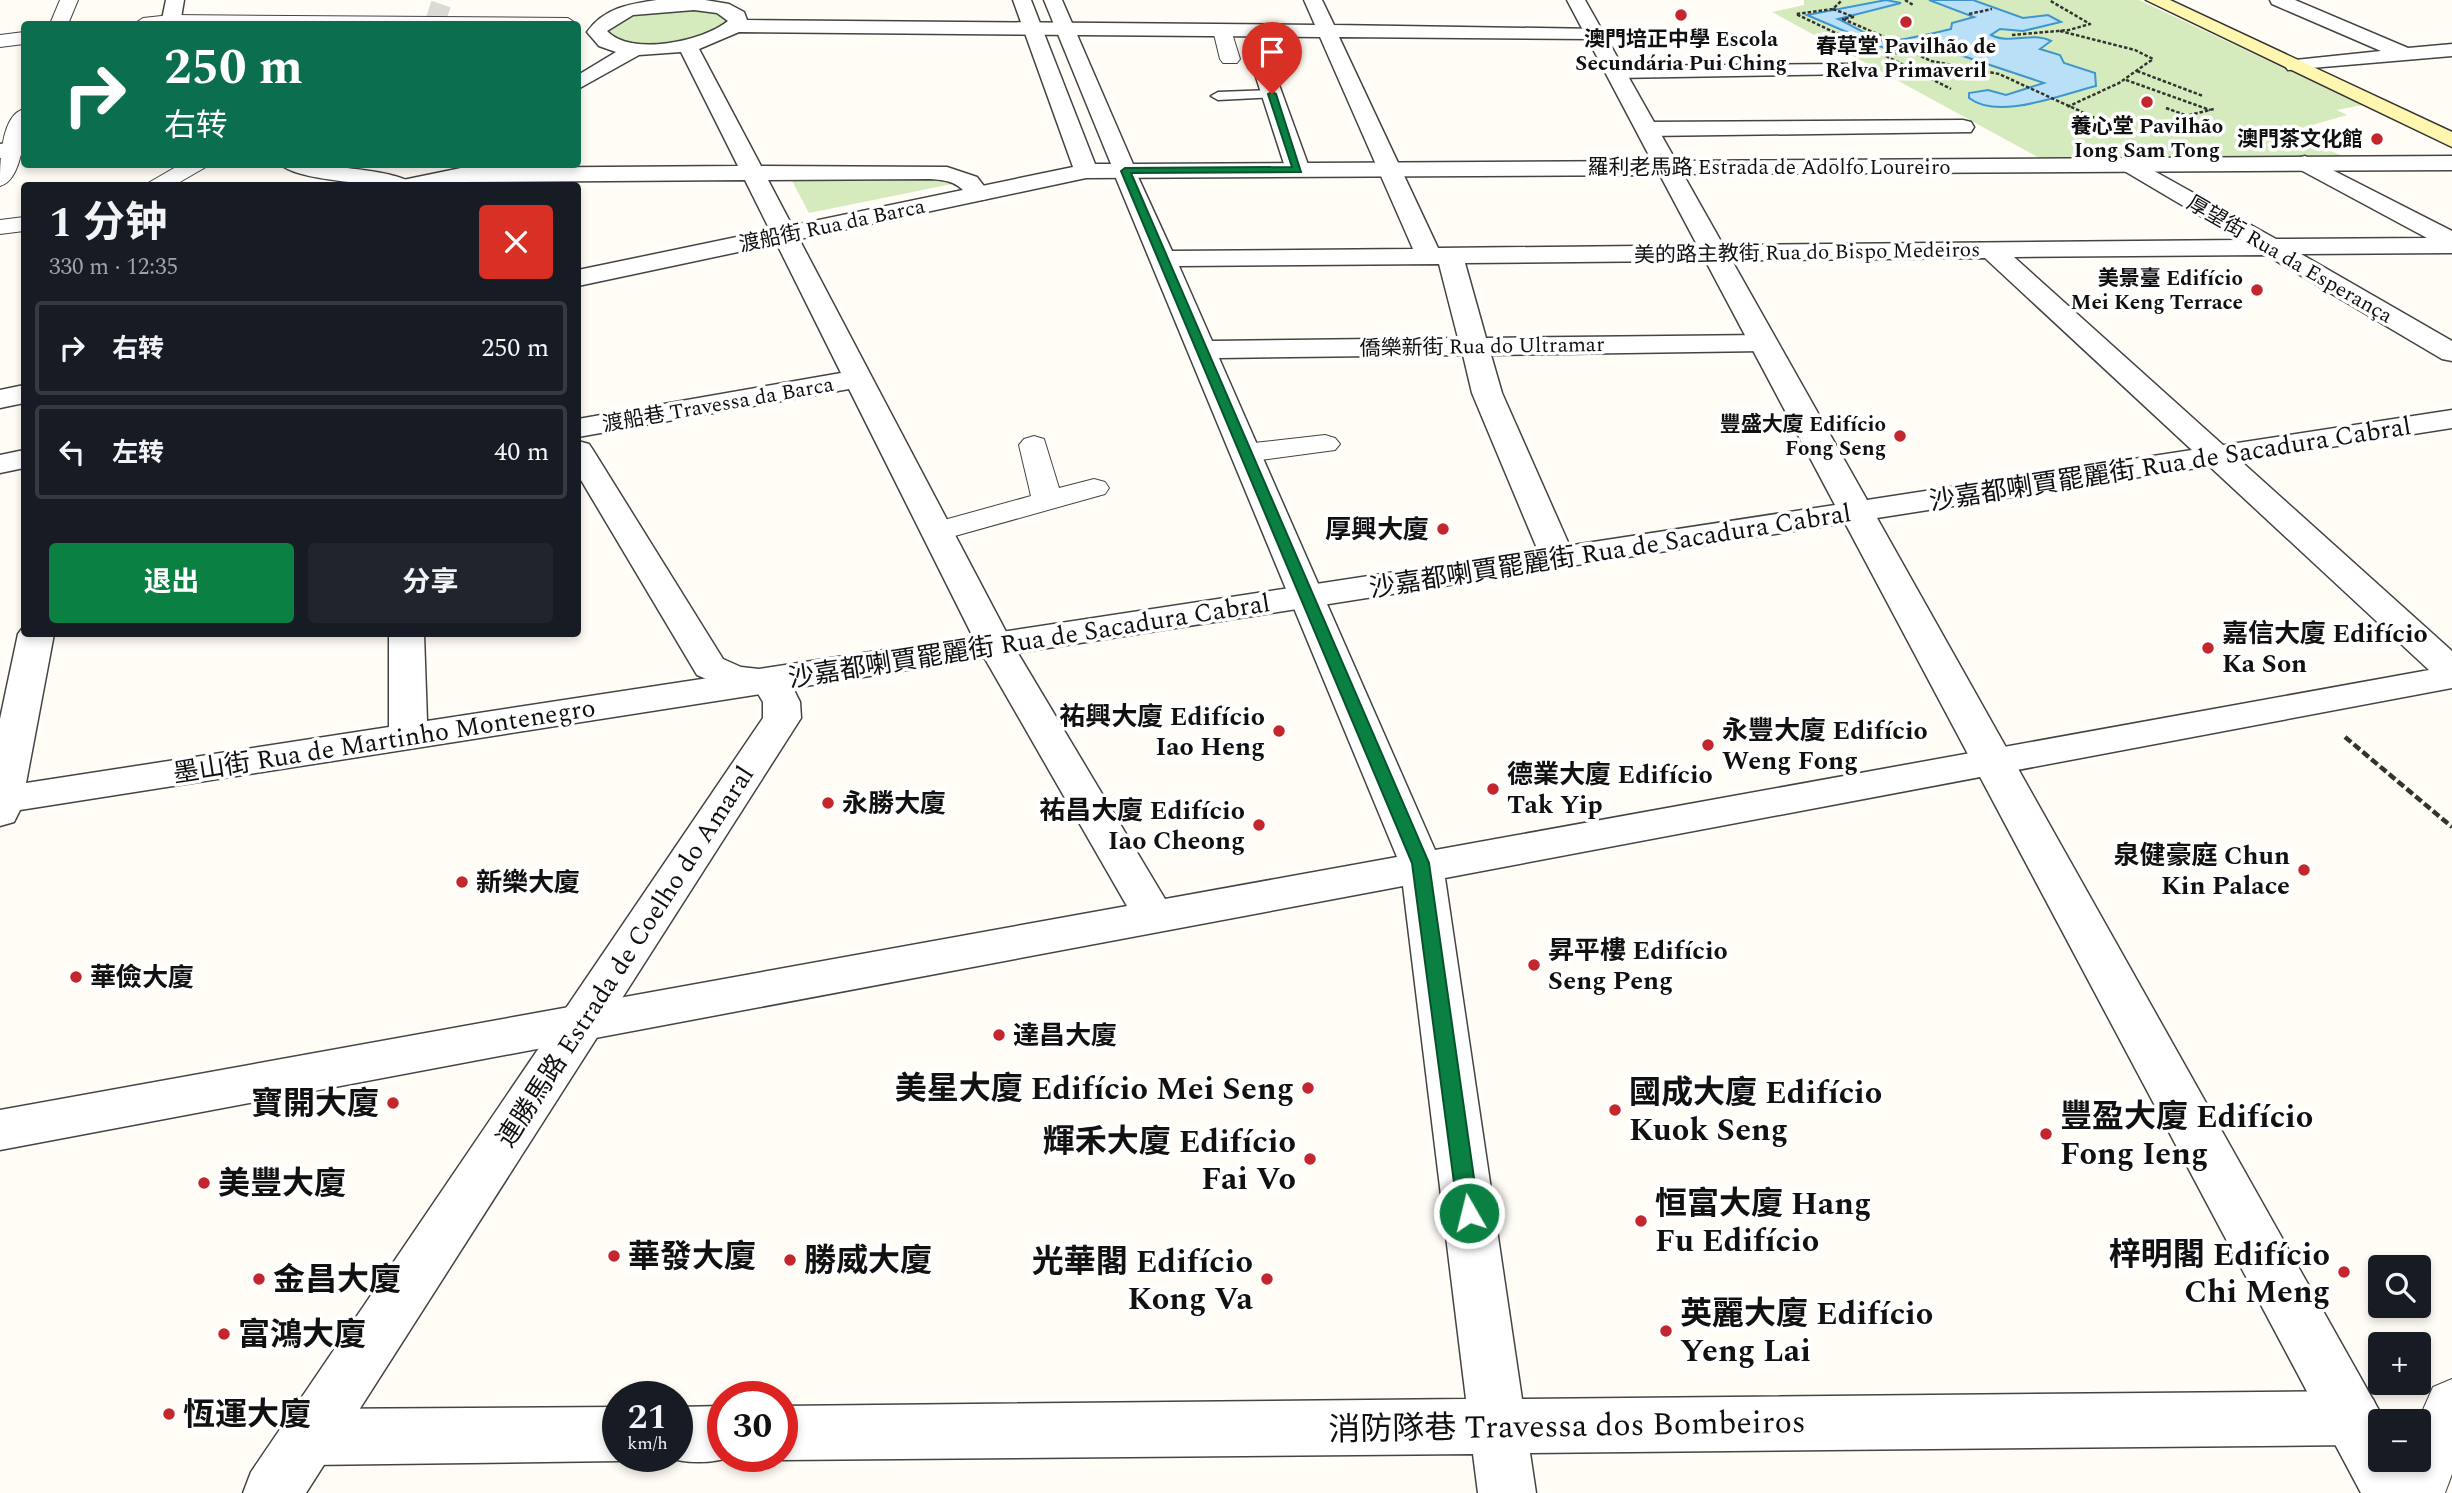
<!DOCTYPE html>
<html lang="zh">
<meta charset="utf-8">
<style>
body{margin:0;font-family:Spectral,"Noto Sans SC",serif;background:#20242c;color:#f1f3f6;height:100vh;display:flex;flex-direction:column;font-size:26px;white-space:nowrap}
*{box-sizing:border-box;margin:0}
p{font-size:23px;color:#9ea1a6}
.icon{flex:none;width:38px;height:38px;fill:none;stroke:currentColor;stroke-width:2;stroke-linecap:round;stroke-linejoin:round}
.map{position:relative;flex:1;overflow:hidden}
.drawer{position:absolute;left:21px;top:182px;width:560px;height:455px;display:flex;flex-direction:column;background:#171b24;border-radius:7px;box-shadow:0 4px 10px #0003}
.drawer>*{flex:none}
.top-card{position:absolute;left:21px;top:21px;width:560px;height:147px;border-radius:7px;box-shadow:0 4px 10px #0003;background:#0b6e4f;color:#fff;overflow:hidden}
.fabs{position:absolute;left:2368px;top:1255px;display:grid;gap:14px}
.fabs a{display:grid;place-items:center;width:63px;height:63px;border-radius:7px;background:#171b24;box-shadow:0 4px 10px #0003;font-size:35px}
.speed{position:absolute;left:602px;top:1381px;display:flex;gap:14px;font-size:35px;font-weight:700;text-align:center}
.speed>*{display:grid;place-content:center;width:91px;height:91px;border-radius:50%;background:#171b24;box-shadow:0 4px 10px #0003;line-height:1}
.speed small{font-size:18px;font-weight:400}
.speed .limit{border:10px solid #d22;background:#fff;color:#111}
.pin{position:absolute;display:grid;place-items:center;width:60px;height:60px;color:#fff;margin:-72px -30px;border-radius:50% 50% 50% 0;rotate:-45deg;box-shadow:0 0 7px #0007}
.pin .icon{rotate:45deg}
.me{position:absolute;width:77px;margin:-38px;rotate:352deg;stroke-linejoin:round;filter:drop-shadow(0 0 5px #0008)}
.turn{display:flex;align-items:center;gap:24px;height:147px;padding:0 28px;font-size:32px}
.turn .icon{width:91px;height:91px;stroke-width:2.5}
.turn b{display:block;font-size:49px;line-height:60px}
.round{display:grid;place-items:center;flex:none;width:74px;height:74px;border-radius:7px;background:#20242c}
.overview{display:flex;align-items:center;justify-content:space-between;height:119px;padding:0 28px}
h1{font-size:42px;font-weight:700;line-height:52px}
.cta{display:flex;gap:14px;margin-top:auto;padding:14px 28px}
.cta a{flex:1;height:80px;border-radius:7px;background:#0b8043;color:#fff;font-size:28px;font-weight:700;line-height:80px;text-align:center}
.cta a+a{background:#20242c;color:#f1f3f6}
ul{padding:0;list-style:none}
li{display:flex;align-items:center;gap:21px;height:94px;margin:0 14px 10px;padding:0 14px;border:4px solid #363941;border-radius:7px}
li div{flex:1}
li b{display:block;font-size:26px}
li em{font-style:normal}
.map>svg:first-child{display:block}
.green{fill:#d5ebbd}
.water{fill:#b9e0f7;stroke:#3f96cf;stroke-width:2}
.lines{fill:none;stroke-linecap:round;stroke-linejoin:round}
.pedestrian-tunnel{stroke:#dbdad3;stroke-width:20;stroke-dasharray:20 10;stroke-linecap:butt}
.service-casing{stroke:#444;stroke-width:3}
.pedestrian-casing{stroke:#444;stroke-width:2}
.minor-casing{stroke:#444;stroke-width:3}
.tertiary-casing{stroke:#444;stroke-width:3}
.secondary-casing{stroke:#333;stroke-width:3}
.path-far1{stroke:#333;stroke-width:2.5;stroke-dasharray:3.5 2;stroke-linecap:butt}
.path{stroke:#333;stroke-width:4.5;stroke-dasharray:8 3.5;stroke-linecap:butt}
.service{fill:#fff;fill-rule:evenodd}
.pedestrian{fill:#fff;fill-rule:evenodd}
.minor{fill:#fff;fill-rule:evenodd}
.tertiary{fill:#fff;fill-rule:evenodd}
.secondary{fill:#fff6b0;fill-rule:evenodd}
.route{fill:#0b8043;stroke:#07532c;stroke-width:2}
.poi-dot{fill:#c4262e;stroke:#fff;stroke-width:2.5}
.labels{text-anchor:middle;stroke-width:7;stroke-linejoin:round;paint-order:stroke}
.far-poi-label{font-size:21px;font-weight:bold;fill:#111;stroke:#fff}
.far-street-label{font-size:21px;fill:#111;stroke:#fff}
.street-label{font-size:26px;fill:#111;stroke:#fff}
.poi-label{font-size:26px;font-weight:bold;fill:#111;stroke:#fff;text-anchor:start}
.near-poi-label{font-size:32px;font-weight:bold;fill:#111;stroke:#fff;text-anchor:start}
.near-street-label{font-size:32px;fill:#111;stroke:#fff}
</style>
<div class="map">
<svg width="2452" height="1493" viewBox="0 0 2452 1493">
<rect width="100%" height="100%" fill="#fffdf5"/>
<path class="green" d="M1804,0h335l223,105 -25,5 10,5 -63,18 62,24 -303,3 -271,-148 32,-7z
M656,9l55,1 16,10 -2,6c-35,15 -79,30 -115,10l-2,-6c9,-14 32,-18 48,-21z
M791,179h155l11,4 -148,30z"/>
<path class="water" d="M1886,0l15,3 -63,16c14,6 38,22 53,22 12,-1 48,-9 60,-12l1,-6 22,-6 -45,-17h44l50,18 25,-3 13,7 -38,9 -23,-2 -9,6c19,10 41,-4 60,6l-11,8 20,6 4,8 31,10 1,13c-34,8 -97,35 -127,12v-5l19,-3 18,5 38,-12 -84,-28 -14,-13h-16l-39,9 -84,-36z"/>
<g class="lines">
<path class="pedestrian-tunnel" d="M436,19l5,-15"/>
<g class="service-casing">
<path id="service" d="M1272,90l5,1v6l-59,3 -7,-4 7,-4z"/>
</g>
<g class="pedestrian-casing">
<path id="pedestrian" d="M60,0h18l-10,24h-18z
M171,15l397,3 9,6h-443l9,-6z
M1222,24l9,6 9,29 -3,4h-14l-3,-4 -7,-29z
M24,32v12l-24,3v-12z
M24,109c2,19 -1,71 -24,77 0,-20 0,-71 24,-77z
M181,164h30l-38,22h-30z
M24,217v14l-24,3v-14z
M1325,435l10,3 5,6 -5,6 -90,12 -10,-3 -5,-6 5,-6 10,-3z
M1034,436l10,3 15,49 35,-9 11,3 4,6 -4,6 -168,47 -11,-2 -5,-7 5,-7 105,-29 -12,-51 5,-6z
M2452,1379v95l-7,19h-56l14,-33h15v-39l15,-34z"/>
</g>
<g class="minor-casing">
<path id="minor" d="M657,0h48l24,4 15,8 3,8 568,5 -11,-25h18l12,25 266,4 3,4 -3,4 -7,2 -254,-2 99,211 803,-8 -120,-71 -4,-5 4,-5 8,-2 147,82 151,-1 -130,-70 -3,-5 3,-5 8,-2 147,75v22l-151,1 151,87v20l-10,-2 -176,-104 -252,2 438,394v37l-1007,190 77,521 831,-8 20,8 8,19 -8,19 -20,8 -823,8 6,40h-58l-5,-39 -691,6 -11,-4h11v-50l684,-7 -63,-513 -1403,264v-40l1127,-204 -150,-261 -128,-256 -271,48v-18l263,-46 -96,-193 -284,2 -17,4h-49l3,-5 63,-13 277,-2 -57,-114 -42,3 -61,34v-14l38,-23 -17,-6 -12,-14c17,-24 42,-28 70,-32zM694,10l23,3 11,8c-24,20 -97,36 -121,10l26,-16zM739,32l581,5 93,212 -241,2 -39,-85h-16l-4,5 284,686 -232,42 -152,-254 -245,-465 162,-1c10,1 20,1 28,7 12,8 11,17 28,13l4,-5 -13,-17 -30,-10 -186,-1 -62,-117zM1985,258l444,412 -994,180 -216,-492 244,-3 9,38 69,165 5,7 12,3 12,-3 5,-7 -73,-165 -11,-38 272,-4 10,-2 4,-6 -4,-6 -10,-2 -277,3 -21,-75zM1439,264l19,74 -246,3 -33,-75z
M2270,0h25l113,48 44,-4v12l-164,14 -3,-4 10,-6 86,-9 -109,-47z
M1848,64l10,6 -3,4 -240,4 -10,-6 10,-6z
M1264,65l10,6 36,99 -4,5h-16l-4,-5 -32,-99z
M1963,120l8,2 3,5 -3,5 -324,4 -11,-7 11,-7z
M24,141v14l-24,3v-14z
M24,450v18l-24,5v-18z
M24,626v8h30l-28,149 363,-56v-93h35l3,87 340,-52 13,4 5,8 -5,8 -13,4 -747,117 -6,12 -14,4v-107l18,-85z
M723,1406v50h11c-21,8 -50,8 -71,0h14v-49z
M618,1407v49h14l-14,5 -309,4 -20,-9 -8,-19 8,-19 20,-9z"/>
</g>
<g class="tertiary-casing">
<path id="tertiary" d="M166,0h18l-4,24h-19z
M1013,0h18l64,164h16l-67,-164h18l71,164 519,-3 -85,-161h18l91,161 776,-5v14l-769,4 184,326 585,-90v18l-575,90 508,903h-5v39h26l16,33h-61l-516,-970 -1052,165 7,14 1,16 -495,775h-63l8,-21 512,-754v-16l-6,-10 -39,-8 -21,-9 -119,-200v-34l11,3 4,6 130,209 18,8 18,2 1076,-164 -175,-330 -574,3 -508,108v-16l495,-103z
M281,164c23,0 123,5 134,22 -23,0 -122,-5 -134,-22z
M24,385v18l-24,5v-18z"/>
</g>
<g class="secondary-casing">
<path id="secondary" d="M2146,0h24l282,132v15z"/>
</g>
<path class="path-far1" d="M1905,0l8,5
M1833,9l21,8
M1969,14l23,-5
M1854,17l-11,2 46,20 5,-1
M2060,31l75,19 18,9 -34,24 -52,24
M1840,35l-44,-21 37,-5 9,-9
M2012,35l57,-5 21,-6 -41,-24
M1869,43l18,-4
M1884,55l26,-4 21,10 68,13 118,54
M1886,56l65,33
M2137,71l66,25
M2126,80l84,30
M2166,108l19,7
M2174,129l7,-12 33,-8"/>
<path class="path" d="M2345,737l107,90"/>
<use href="#service" class="service"/>
<use href="#pedestrian" class="pedestrian"/>
<use href="#minor" class="minor"/>
<use href="#tertiary" class="tertiary"/>
<use href="#secondary" class="secondary"/>
</g>
<path class="route" d="M1272,92l4,2 25,78 -170,1 298,690 50,350 -3,7 -7,2 -8,-2 -3,-7 -46,-350 -291,-692 4,-3 167,-1 -24,-73z"/>
<g class="poi-dot">
<circle cx="1681" cy="15" r="7"/>
<circle cx="1906" cy="22" r="7"/>
<circle cx="2147" cy="102" r="7"/>
<circle cx="2377" cy="139" r="7"/>
<circle cx="2257" cy="290" r="7"/>
<circle cx="1900" cy="436" r="7"/>
<circle cx="1443" cy="529" r="7"/>
<circle cx="2208" cy="648" r="7"/>
<circle cx="1279" cy="731" r="7"/>
<circle cx="1708" cy="745" r="7"/>
<circle cx="1493" cy="789" r="7"/>
<circle cx="828" cy="803" r="7"/>
<circle cx="1259" cy="825" r="7"/>
<circle cx="2304" cy="870" r="7"/>
<circle cx="462" cy="882" r="7"/>
<circle cx="1534" cy="965" r="7"/>
<circle cx="76" cy="977" r="7"/>
<circle cx="999" cy="1035" r="7"/>
<circle cx="1308" cy="1088" r="7"/>
<circle cx="393" cy="1103" r="7"/>
<circle cx="1615" cy="1110" r="7"/>
<circle cx="2046" cy="1134" r="7"/>
<circle cx="1310" cy="1159" r="7"/>
<circle cx="204" cy="1183" r="7"/>
<circle cx="1641" cy="1221" r="7"/>
<circle cx="614" cy="1256" r="7"/>
<circle cx="790" cy="1260" r="7"/>
<circle cx="2344" cy="1272" r="7"/>
<circle cx="259" cy="1279" r="7"/>
<circle cx="1267" cy="1279" r="7"/>
<circle cx="1666" cy="1331" r="7"/>
<circle cx="224" cy="1334" r="7"/>
<circle cx="169" cy="1414" r="7"/>
</g>
<g class="labels">
<g class="far-poi-label">
<text x="1681" y="46">澳門培正中學 Escola<tspan x="1681" dy="24">Secundária Pui Ching</tspan></text>
<text x="1906" y="53">春草堂 Pavilhão de<tspan x="1906" dy="24">Relva Primaveril</tspan></text>
<text x="2147" y="133">養心堂 Pavilhão<tspan x="2147" dy="24">Iong Sam Tong</tspan></text>
<text x="2363" y="146" text-anchor="end">澳門茶文化館</text>
<text x="2243" y="285" text-anchor="end">美景臺 Edifício<tspan x="2243" dy="24">Mei Keng Terrace</tspan></text>
<text x="1886" y="431" text-anchor="end">豐盛大廈 Edifício<tspan x="1886" dy="24">Fong Seng</tspan></text>
</g>
<g class="far-street-label">
<text x="1769" y="174">羅利老馬路 Estrada de Adolfo Loureiro</text>
<text transform="translate(832 225) rotate(-12)" y="7">渡船街 Rua da Barca</text>
<text transform="translate(1807 252) rotate(-1)" y="7">美的路主教街 Rua do Bispo Medeiros</text>
<text transform="translate(2290 259) rotate(30)" y="7">厚望街 Rua da Esperança</text>
<text transform="translate(1482 346) rotate(-1)" y="7">僑樂新街 Rua do Ultramar</text>
<text transform="translate(718 404) rotate(-10)" y="7">渡船巷 Travessa da Barca</text>
</g>
<g class="street-label">
<text transform="translate(2170 463) rotate(-9)" y="9">沙嘉都喇賈罷麗街 Rua de Sacadura Cabral</text>
<text transform="translate(1610 550) rotate(-9)" y="9">沙嘉都喇賈罷麗街 Rua de Sacadura Cabral</text>
<text transform="translate(1029 640) rotate(-9)" y="9">沙嘉都喇賈罷麗街 Rua de Sacadura Cabral</text>
<text transform="translate(384 740) rotate(-9)" y="9">墨山街 Rua de Martinho Montenegro</text>
<text transform="translate(625 956) rotate(-57)" y="9">連勝馬路 Estrada de Coelho do Amaral</text>
</g>
<g class="poi-label">
<text x="1429" y="538" text-anchor="end">厚興大廈</text>
<text x="2222" y="642">嘉信大廈 Edifício<tspan x="2222" dy="30">Ka Son</tspan></text>
<text x="1265" y="725" text-anchor="end">祐興大廈 Edifício<tspan x="1265" dy="30">Iao Heng</tspan></text>
<text x="1722" y="739">永豐大廈 Edifício<tspan x="1722" dy="30">Weng Fong</tspan></text>
<text x="1507" y="783">德業大廈 Edifício<tspan x="1507" dy="30">Tak Yip</tspan></text>
<text x="842" y="812">永勝大廈</text>
<text x="1245" y="819" text-anchor="end">祐昌大廈 Edifício<tspan x="1245" dy="30">Iao Cheong</tspan></text>
<text x="2290" y="864" text-anchor="end">泉健豪庭 Chun<tspan x="2290" dy="30">Kin Palace</tspan></text>
<text x="476" y="891">新樂大廈</text>
<text x="1548" y="959">昇平樓 Edifício<tspan x="1548" dy="30">Seng Peng</tspan></text>
<text x="90" y="986">華儉大廈</text>
<text x="1013" y="1044">達昌大廈</text>
</g>
<g class="near-poi-label">
<text x="1294" y="1099" text-anchor="end">美星大廈 Edifício Mei Seng</text>
<text x="1629" y="1103">國成大廈 Edifício<tspan x="1629" dy="37">Kuok Seng</tspan></text>
<text x="379" y="1114" text-anchor="end">寶開大廈</text>
<text x="2060" y="1127">豐盈大廈 Edifício<tspan x="2060" dy="37">Fong Ieng</tspan></text>
<text x="1296" y="1152" text-anchor="end">輝禾大廈 Edifício<tspan x="1296" dy="37">Fai Vo</tspan></text>
<text x="218" y="1194">美豐大廈</text>
<text x="1655" y="1214">恒富大廈 Hang<tspan x="1655" dy="37">Fu Edifício</tspan></text>
<text x="2330" y="1265" text-anchor="end">梓明閣 Edifício<tspan x="2330" dy="37">Chi Meng</tspan></text>
<text x="628" y="1267">華發大廈</text>
<text x="804" y="1271">勝威大廈</text>
<text x="1253" y="1272" text-anchor="end">光華閣 Edifício<tspan x="1253" dy="37">Kong Va</tspan></text>
<text x="273" y="1290">金昌大廈</text>
<text x="1680" y="1324">英麗大廈 Edifício<tspan x="1680" dy="37">Yeng Lai</tspan></text>
<text x="238" y="1345">富鴻大廈</text>
<text x="183" y="1425">恆運大廈</text>
</g>
<g class="near-street-label">
<text transform="translate(1567 1425) rotate(-1)" y="11">消防隊巷 Travessa dos Bombeiros</text>
</g>
</g>
</svg>
<div class="fabs">
<a><svg class="icon" aria-label="search" viewBox="0 0 24 24"><circle cx="10" cy="10" r="6"/><path d="M15 15l6 6"/></svg></a>
<a>+</a>
<a>−</a>
</div>
<div class="speed"><div>21<small>km/h</small></div><div class="limit">30</div></div>
<div class="pin" style="left:1272px;top:94px;background:#d93025"><svg class="icon" aria-label="arrive" viewBox="0 0 24 24"><path d="M6 21V4h12l-3 4 3 4H6"/></svg></div>
<svg class="me" style="left:1469px;top:1213px" viewBox="-20 -20 40 40"><circle r="17" fill="#0b8043" stroke="#fff" stroke-width="3"/><path d="M0-11L8 9 0 5-8 9z" fill="#fff"/></svg>
<div class="top-card">
<div class="turn"><svg class="icon" aria-label="right" viewBox="0 0 24 24"><path d="M7 20v-9h11M14 6l5 5-5 5"/></svg><div><b>250 m</b>右转</div></div>
</div>
<section class="drawer">
<div class="overview"><div><h1>1 分钟</h1><p>330 m · 12:35</p></div><a class="round" style="background:#d93025;color:#fff"><svg class="icon" aria-label="close" viewBox="0 0 24 24"><path d="M6 6l12 12M18 6L6 18"/></svg></a></div>
<ul>
<li><svg class="icon" aria-label="right" viewBox="0 0 24 24"><path d="M7 20v-9h11M14 6l5 5-5 5"/></svg><div><b>右转</b></div><em>250 m</em></li>
<li><svg class="icon" aria-label="left" viewBox="0 0 24 24"><path d="M17 20v-9H6M10 6l-5 5 5 5"/></svg><div><b>左转</b></div><em>40 m</em></li>
</ul>
<div class="cta"><a>退出</a><a>分享</a></div>
</section>
</div>
